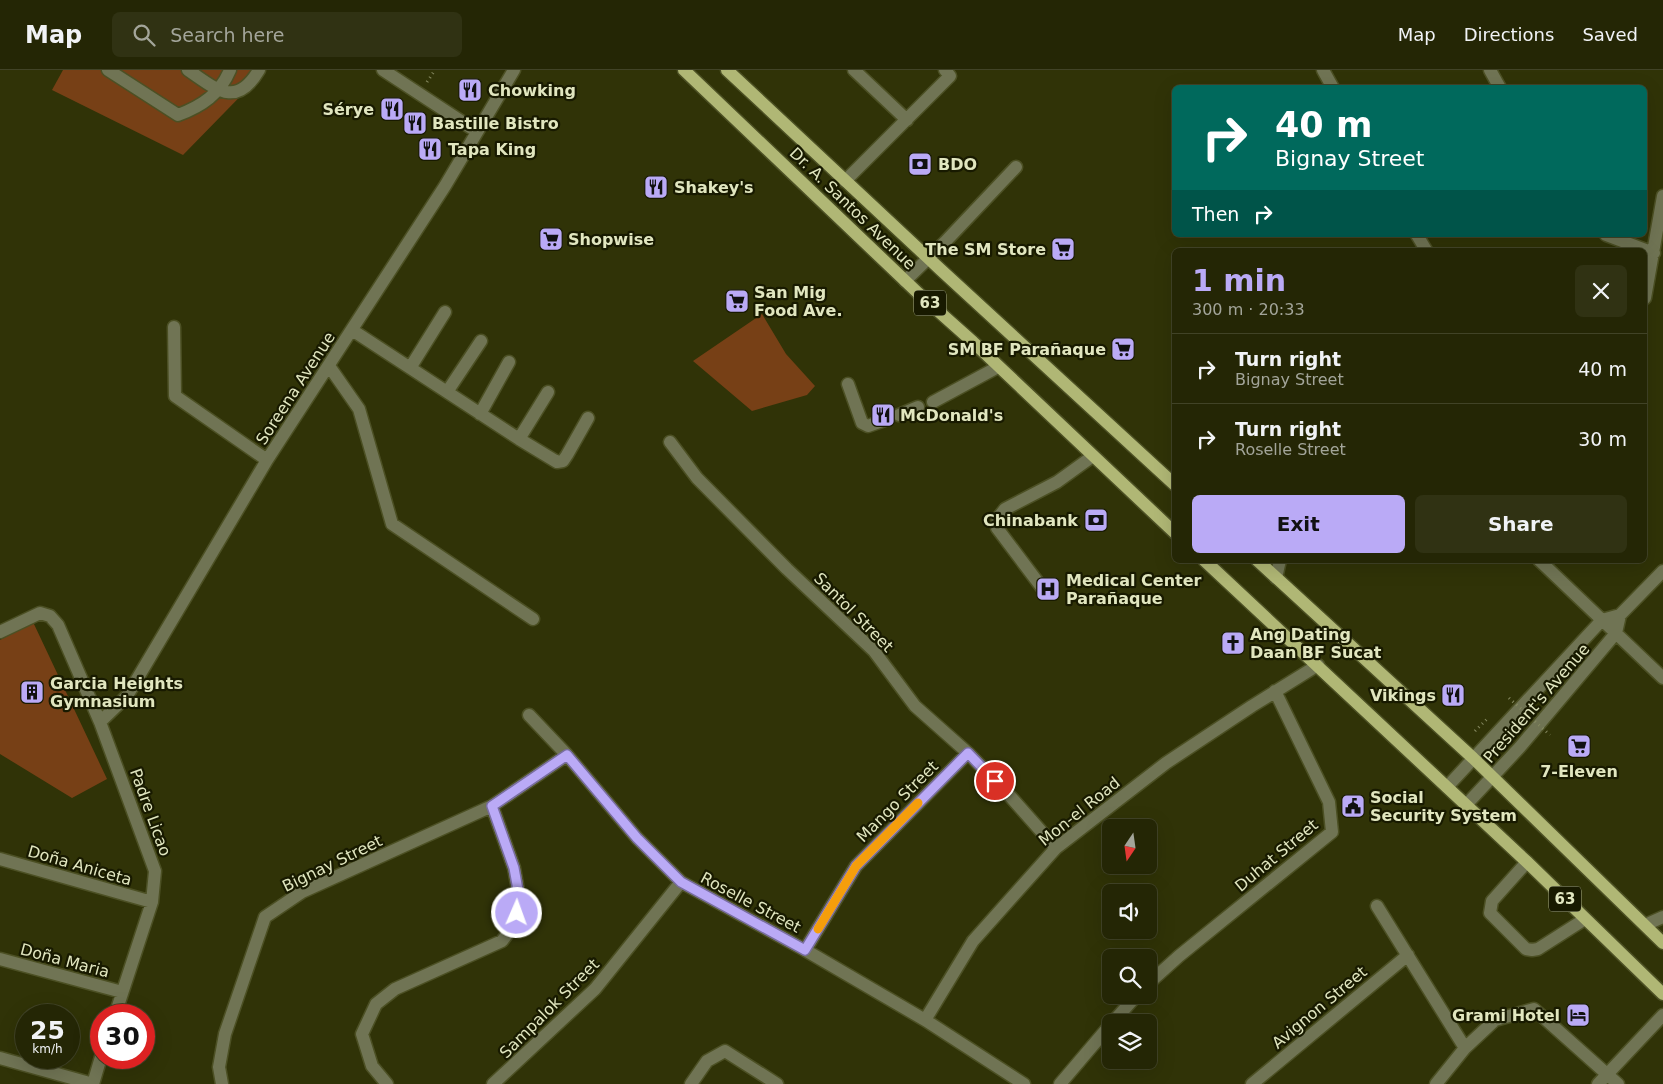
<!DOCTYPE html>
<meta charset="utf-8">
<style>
body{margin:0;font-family:"DejaVu Sans",sans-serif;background:#303213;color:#f1f3f6;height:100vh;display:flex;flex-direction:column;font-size:19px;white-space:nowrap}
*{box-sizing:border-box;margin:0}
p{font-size:16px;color:#a3a59a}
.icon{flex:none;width:28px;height:28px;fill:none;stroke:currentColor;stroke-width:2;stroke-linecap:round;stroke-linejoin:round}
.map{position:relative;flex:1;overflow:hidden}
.drawer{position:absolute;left:1172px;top:178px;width:475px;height:315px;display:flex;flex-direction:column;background:#242605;border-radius:8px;box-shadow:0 5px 20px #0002,0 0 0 1px #414327}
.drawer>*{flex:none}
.top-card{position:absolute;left:1172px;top:15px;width:475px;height:152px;border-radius:8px;box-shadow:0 5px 20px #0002,0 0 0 1px #414327;background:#00695c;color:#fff;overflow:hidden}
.needle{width:32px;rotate:193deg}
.buttons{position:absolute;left:1102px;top:749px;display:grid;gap:10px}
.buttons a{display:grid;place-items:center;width:55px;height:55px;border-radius:8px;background:#242605;box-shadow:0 5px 20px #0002,0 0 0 1px #414327;font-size:25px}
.speed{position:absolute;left:15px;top:934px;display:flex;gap:10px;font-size:25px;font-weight:700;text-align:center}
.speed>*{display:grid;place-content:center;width:65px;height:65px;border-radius:50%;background:#242605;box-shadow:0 5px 20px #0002,0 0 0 1px #414327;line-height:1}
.speed small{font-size:12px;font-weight:400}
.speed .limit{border:8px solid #d22;background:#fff;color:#111}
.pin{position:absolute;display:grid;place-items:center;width:42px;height:42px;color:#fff;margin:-21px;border:2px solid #fff;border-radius:50%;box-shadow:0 1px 5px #0007}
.me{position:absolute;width:55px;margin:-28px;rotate:2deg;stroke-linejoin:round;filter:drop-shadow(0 0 4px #0008)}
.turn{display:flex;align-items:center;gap:18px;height:105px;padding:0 20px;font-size:22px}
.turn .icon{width:65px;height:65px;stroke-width:2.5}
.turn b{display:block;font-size:35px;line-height:42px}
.then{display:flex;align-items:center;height:48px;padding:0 20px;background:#0003;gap:10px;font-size:19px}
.round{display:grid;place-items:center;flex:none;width:52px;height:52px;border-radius:8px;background:#303213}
.summary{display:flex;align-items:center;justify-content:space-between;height:85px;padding:0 20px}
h1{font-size:30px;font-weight:600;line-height:38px;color:#baaaf6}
.primary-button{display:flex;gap:10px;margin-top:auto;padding:10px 20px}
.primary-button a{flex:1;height:58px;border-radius:8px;background:#baaaf6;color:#111;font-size:20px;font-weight:600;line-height:58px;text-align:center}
.primary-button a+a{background:#303213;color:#f1f3f6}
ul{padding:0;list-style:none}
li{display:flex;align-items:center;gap:15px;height:70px;padding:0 20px;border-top:1px solid #414327}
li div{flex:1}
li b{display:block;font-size:19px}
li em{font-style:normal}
header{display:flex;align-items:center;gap:30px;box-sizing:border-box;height:70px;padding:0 25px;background:#242605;border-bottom:1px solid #414327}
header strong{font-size:24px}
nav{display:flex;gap:28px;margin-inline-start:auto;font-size:18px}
.search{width:350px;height:45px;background:#303213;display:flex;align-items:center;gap:12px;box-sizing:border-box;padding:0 18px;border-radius:8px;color:#a3a59a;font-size:19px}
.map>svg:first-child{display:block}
.green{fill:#774016}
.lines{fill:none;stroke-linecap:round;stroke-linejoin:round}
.minor-casing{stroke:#4c5024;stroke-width:15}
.major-casing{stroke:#4c5024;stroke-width:15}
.path{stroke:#868a61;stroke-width:3;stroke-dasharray:1 4;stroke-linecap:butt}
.minor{stroke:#707454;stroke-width:12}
.major{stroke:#b0b775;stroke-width:12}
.path-bridge{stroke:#868a61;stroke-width:3;stroke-dasharray:1 4;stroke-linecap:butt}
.route-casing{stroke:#796ea0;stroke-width:12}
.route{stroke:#baaaf6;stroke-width:9}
.slow{stroke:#f59e0b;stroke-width:9}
.labels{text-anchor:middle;stroke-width:4.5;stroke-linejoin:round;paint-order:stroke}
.shield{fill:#181a00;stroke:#a5a986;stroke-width:1}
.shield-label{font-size:15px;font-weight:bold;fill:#e1e6bf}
.poi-label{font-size:16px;font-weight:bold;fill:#e1e6bf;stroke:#181a00;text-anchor:start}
.street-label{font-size:16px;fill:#e1e6bf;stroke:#181a00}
</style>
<header>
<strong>Map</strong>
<div class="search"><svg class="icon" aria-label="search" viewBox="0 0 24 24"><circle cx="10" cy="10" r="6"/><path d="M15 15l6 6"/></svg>Search here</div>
<nav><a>Map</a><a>Directions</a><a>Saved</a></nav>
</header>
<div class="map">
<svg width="1663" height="1014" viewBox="0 0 1663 1014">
<rect width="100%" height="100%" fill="#303307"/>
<path class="green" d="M63,0h203l-83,85 -131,-65z
M762,244l24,40 29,32 -8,9 -55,16 -59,-50z
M33,552l74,157 -35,19 -72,-44v-114z"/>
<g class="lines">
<g class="minor-casing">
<path id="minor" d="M108,0l70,45c24,-9 42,-21 52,-45
M188,0c28,19 48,39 71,0
M383,0l93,61
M854,0l53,50
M1323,0l10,18
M1490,0l10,18
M845,111l105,-105 -5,-6
M1417,165l9,15
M1606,165l48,18
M905,211l40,-39 71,-75
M1645,228l18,-102
M174,257l1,69 92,64
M352,260l167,109 38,23 6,-1 4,-6 21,-37
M329,296l30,43 33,115 141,95
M410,298l35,-56
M848,314l14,39 6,3 17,-6
M447,322l34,-51
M933,332l65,-35
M480,344l29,-52
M899,345l19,-8
M519,369l29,-47
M670,372l27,36 90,91 87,82 41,55 53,47 41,42 47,53
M1539,490l124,118
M1276,508l4,-18
M1046,523l-49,-65 1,-10 7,-9 52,-27 36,-26
M0,562l40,-19 10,3 8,9 42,97 55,149 -3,31 -37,113
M529,645l38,40 70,83 44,44 124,68 120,70 99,64
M100,652l27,-26 140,-236 178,-274 69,-116
M1447,717l155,-167 18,-5 43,-44
M1466,735l54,-58 96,-114 4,-18
M0,789l152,43
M1527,792l-35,39 -2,12 36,36 6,1 6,-1 47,-30
M1377,836l88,142
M1645,855l18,-8
M805,880l51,-84 112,-113
M0,889l122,33
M1149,913l30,-27 153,-124 -3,-30 -54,-111
M925,950l48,-79 83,-93 110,-85 86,-57 66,-41
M1113,952l24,-27
M0,988l93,26
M93,1014l8,-27
M222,1014l-3,-17 6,-33 40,-117 37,-25 190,-86 75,-51
M387,1014l-15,-18 -10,-32 14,-30 19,-15 107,-48 12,-16 6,-24 -6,-33 -22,-62
M493,1014l102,-95 86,-107
M691,1014l16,-23 18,-10 52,33
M1060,1014l51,-60
M1252,1014l156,-129
M1436,1014l29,-36 30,-28 39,-11 84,75
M1598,1014l65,-69"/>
</g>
<g class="major-casing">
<path id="major" d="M684,0l234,223 55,49 202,191
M727,0l214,200 234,215
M1204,490l323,302 136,132
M1257,490l216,198 190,185"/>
</g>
<path class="path" d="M427,12l8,-12
M1475,661l14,-14"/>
<use href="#minor" class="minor"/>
<use href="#major" class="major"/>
<path class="path-bridge" d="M1509,628l41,37"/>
</g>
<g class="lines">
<g class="route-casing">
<path id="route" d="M517,843l3,-12 -6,-33 -22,-62 75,-51 70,83 44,44 124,68 51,-84 112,-113 27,28"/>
</g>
<use href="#route" class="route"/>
<path class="slow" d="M818,859l38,-63 62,-63"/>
</g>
<defs>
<g id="restaurant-square" transform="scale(1.25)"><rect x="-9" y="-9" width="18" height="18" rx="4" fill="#baaaf6" stroke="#181a00"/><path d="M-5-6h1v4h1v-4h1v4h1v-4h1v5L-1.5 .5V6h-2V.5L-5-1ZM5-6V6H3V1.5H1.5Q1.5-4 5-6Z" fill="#111"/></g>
<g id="bank-square" transform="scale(1.25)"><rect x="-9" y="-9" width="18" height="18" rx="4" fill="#baaaf6" stroke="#181a00"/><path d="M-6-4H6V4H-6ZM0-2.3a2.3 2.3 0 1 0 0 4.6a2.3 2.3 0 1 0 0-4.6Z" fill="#111"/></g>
<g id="supermarket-square" transform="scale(1.25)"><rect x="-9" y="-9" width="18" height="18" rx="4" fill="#baaaf6" stroke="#181a00"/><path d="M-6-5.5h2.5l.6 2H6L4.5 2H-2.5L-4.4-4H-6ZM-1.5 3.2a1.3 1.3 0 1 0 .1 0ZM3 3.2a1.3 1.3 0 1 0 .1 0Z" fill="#111"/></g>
<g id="hospital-square" transform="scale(1.25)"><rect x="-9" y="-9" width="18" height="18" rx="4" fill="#baaaf6" stroke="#181a00"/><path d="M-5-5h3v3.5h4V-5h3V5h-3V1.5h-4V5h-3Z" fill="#111"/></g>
<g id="church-square" transform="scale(1.25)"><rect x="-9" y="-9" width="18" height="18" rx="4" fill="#baaaf6" stroke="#181a00"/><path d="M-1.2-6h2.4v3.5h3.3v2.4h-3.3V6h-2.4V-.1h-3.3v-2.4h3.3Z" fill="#111"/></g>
<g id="building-square" transform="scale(1.25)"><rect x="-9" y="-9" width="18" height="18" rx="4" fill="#baaaf6" stroke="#181a00"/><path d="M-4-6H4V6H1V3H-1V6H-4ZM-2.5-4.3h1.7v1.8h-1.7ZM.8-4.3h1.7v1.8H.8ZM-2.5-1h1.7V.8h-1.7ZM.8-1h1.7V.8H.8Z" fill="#111"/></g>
<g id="civic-square" transform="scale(1.25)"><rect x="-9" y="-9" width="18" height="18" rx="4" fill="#baaaf6" stroke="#181a00"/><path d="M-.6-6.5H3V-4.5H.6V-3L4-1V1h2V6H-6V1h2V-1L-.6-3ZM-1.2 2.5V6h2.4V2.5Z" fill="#111"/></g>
<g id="hotel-square" transform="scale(1.25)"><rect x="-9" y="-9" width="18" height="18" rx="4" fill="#baaaf6" stroke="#181a00"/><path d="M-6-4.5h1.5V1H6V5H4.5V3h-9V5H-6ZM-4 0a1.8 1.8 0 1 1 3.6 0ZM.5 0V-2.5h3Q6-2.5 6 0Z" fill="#111"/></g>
</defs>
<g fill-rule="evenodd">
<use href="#restaurant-square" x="470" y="20"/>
<use href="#restaurant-square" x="392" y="39"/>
<use href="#restaurant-square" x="415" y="53"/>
<use href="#restaurant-square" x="430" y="79"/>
<use href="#bank-square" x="920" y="94"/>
<use href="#restaurant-square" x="656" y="117"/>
<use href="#supermarket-square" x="551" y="169"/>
<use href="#supermarket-square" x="1063" y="179"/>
<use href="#supermarket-square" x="737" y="231"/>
<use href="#supermarket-square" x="1123" y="279"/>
<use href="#restaurant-square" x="883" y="345"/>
<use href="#bank-square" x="1096" y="450"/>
<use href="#hospital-square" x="1048" y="519"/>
<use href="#church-square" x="1233" y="573"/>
<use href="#building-square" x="32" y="622"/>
<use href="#restaurant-square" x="1453" y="625"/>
<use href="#supermarket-square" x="1579" y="676"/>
<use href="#civic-square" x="1353" y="736"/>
<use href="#hotel-square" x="1578" y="945"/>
</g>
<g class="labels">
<g class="shield">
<rect x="914" y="220.5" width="32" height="25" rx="4"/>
<rect x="1549" y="816.5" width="32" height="25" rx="4"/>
</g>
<g class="shield-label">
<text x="930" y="238">63</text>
<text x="1565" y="834">63</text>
</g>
<g class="poi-label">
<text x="488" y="26">Chowking</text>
<text x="374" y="45" text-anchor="end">Sérye</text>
<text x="432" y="59">Bastille Bistro</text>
<text x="448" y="85">Tapa King</text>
<text x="938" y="100">BDO</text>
<text x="674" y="123">Shakey's</text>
<text x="568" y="175">Shopwise</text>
<text x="1046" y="185" text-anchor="end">The SM Store</text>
<text x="754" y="228">San Mig<tspan x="754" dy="18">Food Ave.</tspan></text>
<text x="1106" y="285" text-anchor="end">SM BF Parañaque</text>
<text x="900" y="351">McDonald's</text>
<text x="1078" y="456" text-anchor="end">Chinabank</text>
<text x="1066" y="516">Medical Center<tspan x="1066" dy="18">Parañaque</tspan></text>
<text x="1250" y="570">Ang Dating<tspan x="1250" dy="18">Daan BF Sucat</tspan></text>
<text x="50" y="619">Garcia Heights<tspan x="50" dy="18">Gymnasium</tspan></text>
<text x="1436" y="631" text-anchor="end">Vikings</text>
<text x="1579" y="707" text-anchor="middle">7-Eleven</text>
<text x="1370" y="733">Social<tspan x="1370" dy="18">Security System</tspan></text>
<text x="1560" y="951" text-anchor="end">Grami Hotel</text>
</g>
<g class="street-label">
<text transform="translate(853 138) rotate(44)" y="6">Dr. A. Santos Avenue</text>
<text transform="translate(295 318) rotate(-57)" y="6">Soreena Avenue</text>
<text transform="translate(854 542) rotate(45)" y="6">Santol Street</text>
<text transform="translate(1536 633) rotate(-49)" y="6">President's Avenue</text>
<text transform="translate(897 731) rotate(-45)" y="6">Mango Street</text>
<text transform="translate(1079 741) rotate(-39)" y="6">Mon-el Road</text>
<text transform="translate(151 742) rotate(70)" y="6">Padre Licao</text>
<text transform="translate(1276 785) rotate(-40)" y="6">Duhat Street</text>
<text transform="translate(332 793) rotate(-26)" y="6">Bignay Street</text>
<text transform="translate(80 795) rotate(16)" y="6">Doña Aniceta</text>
<text transform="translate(751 832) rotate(28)" y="6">Roselle Street</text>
<text transform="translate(65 890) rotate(15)" y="6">Doña Maria</text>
<text transform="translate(1319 937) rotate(-40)" y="6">Avignon Street</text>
<text transform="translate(549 938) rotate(-45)" y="6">Sampalok Street</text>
</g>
</g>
</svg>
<div class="buttons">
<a><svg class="needle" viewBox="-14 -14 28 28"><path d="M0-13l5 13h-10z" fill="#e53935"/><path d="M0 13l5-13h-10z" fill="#a3a59a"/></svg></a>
<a><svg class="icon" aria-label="sound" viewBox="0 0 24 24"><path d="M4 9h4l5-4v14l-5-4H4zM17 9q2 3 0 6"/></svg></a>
<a><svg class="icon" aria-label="search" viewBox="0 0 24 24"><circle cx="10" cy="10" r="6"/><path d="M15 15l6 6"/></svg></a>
<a><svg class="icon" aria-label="layers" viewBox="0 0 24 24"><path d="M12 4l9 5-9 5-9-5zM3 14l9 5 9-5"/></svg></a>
</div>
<div class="speed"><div>25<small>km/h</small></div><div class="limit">30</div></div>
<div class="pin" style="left:995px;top:711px;background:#d93025"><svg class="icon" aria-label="arrive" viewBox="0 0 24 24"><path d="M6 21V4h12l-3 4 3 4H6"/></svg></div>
<svg class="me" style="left:517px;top:843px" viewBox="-20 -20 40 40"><circle r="17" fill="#baaaf6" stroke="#fff" stroke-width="3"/><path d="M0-11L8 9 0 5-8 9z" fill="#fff"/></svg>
<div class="top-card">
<div class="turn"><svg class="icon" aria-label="right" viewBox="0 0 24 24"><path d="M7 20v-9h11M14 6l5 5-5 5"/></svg><div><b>40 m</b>Bignay Street</div></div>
<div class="then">Then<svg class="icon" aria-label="right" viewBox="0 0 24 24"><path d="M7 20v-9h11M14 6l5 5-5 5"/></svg></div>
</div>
<section class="drawer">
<div class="summary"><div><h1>1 min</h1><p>300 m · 20:33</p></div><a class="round"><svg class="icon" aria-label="close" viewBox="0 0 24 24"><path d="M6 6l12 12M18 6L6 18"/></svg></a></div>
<ul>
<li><svg class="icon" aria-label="right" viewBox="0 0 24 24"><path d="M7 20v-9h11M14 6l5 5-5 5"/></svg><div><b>Turn right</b><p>Bignay Street</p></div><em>40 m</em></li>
<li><svg class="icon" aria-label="right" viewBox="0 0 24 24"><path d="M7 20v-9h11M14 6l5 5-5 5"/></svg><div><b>Turn right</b><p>Roselle Street</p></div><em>30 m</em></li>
</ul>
<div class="primary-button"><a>Exit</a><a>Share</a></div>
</section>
</div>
